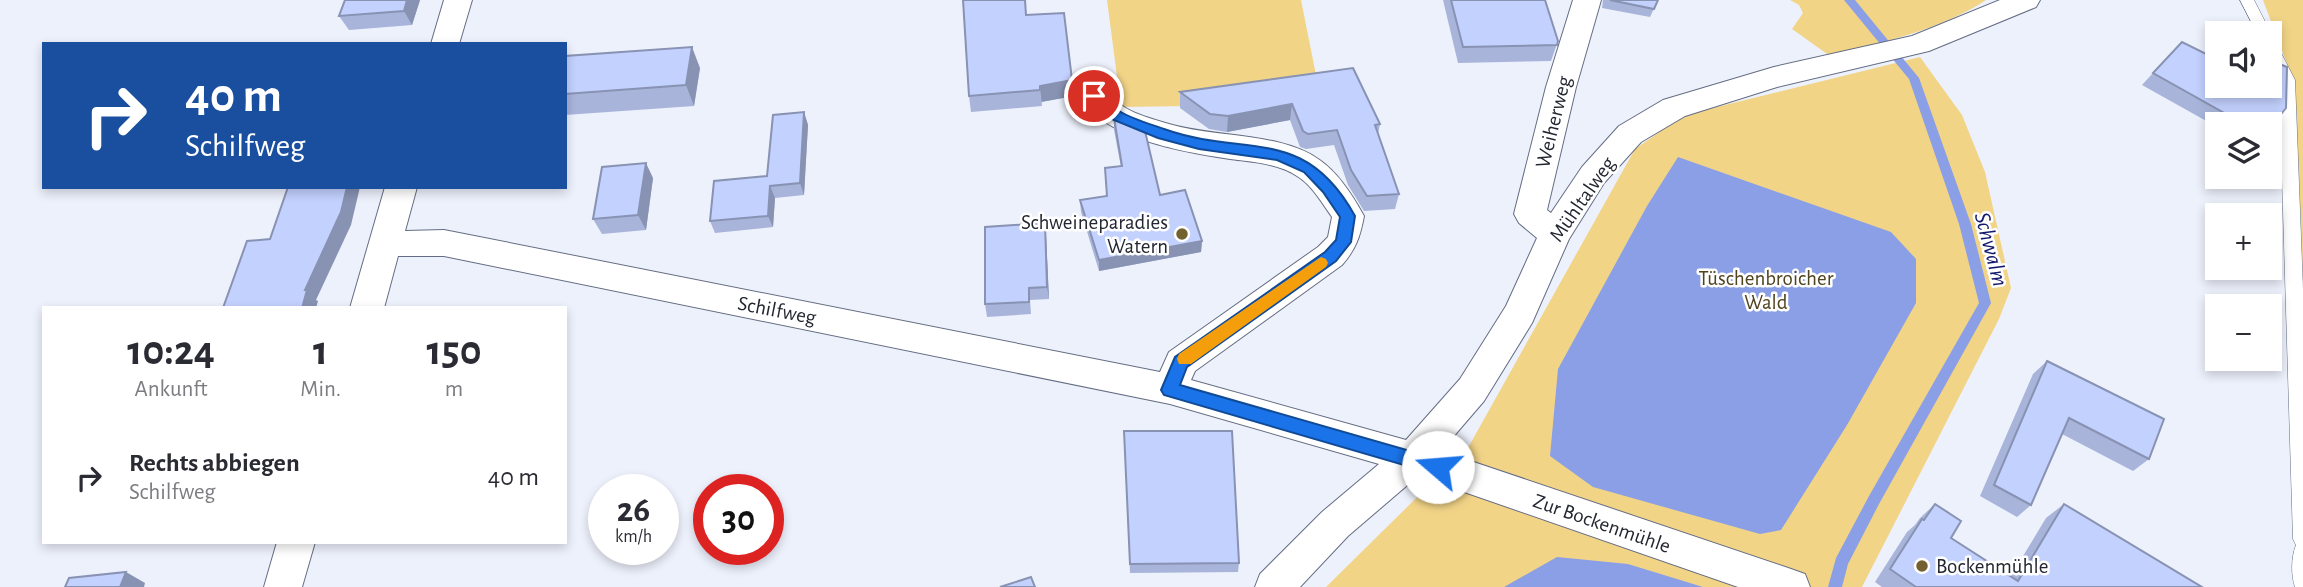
<!DOCTYPE html>
<html lang="de">
<meta charset="utf-8">
<style>
body{margin:0;font-family:"Alegreya Sans",sans-serif;background:#f2f2f3;color:#2b2b33;height:100vh;display:flex;flex-direction:column;font-size:26px;white-space:nowrap}
*{box-sizing:border-box;margin:0}
p{font-size:23px;color:#7c7c81}
.icon{flex:none;width:38px;height:38px;fill:none;stroke:currentColor;stroke-width:2;stroke-linecap:round;stroke-linejoin:round}
.map{position:relative;flex:1;overflow:hidden}
.drawer{position:absolute;left:42px;top:306px;width:525px;height:238px;display:flex;flex-direction:column;background:#fff;border-radius:0px;box-shadow:0 4px 10px #0003}
.drawer>*{flex:none}
.hud{position:absolute;left:42px;top:42px;width:525px;height:147px;border-radius:0px;box-shadow:0 4px 10px #0003;background:#1a4fa0;color:#fff;overflow:hidden}
.controls{position:absolute;left:2205px;top:21px;display:grid;gap:14px}
.controls a{display:grid;place-items:center;width:77px;height:77px;border-radius:0px;background:#fff;box-shadow:0 4px 10px #0003;font-size:35px}
.speed{position:absolute;left:588px;top:474px;display:flex;gap:14px;font-size:35px;font-weight:700;text-align:center}
.speed>*{display:grid;place-content:center;width:91px;height:91px;border-radius:50%;background:#fff;box-shadow:0 4px 10px #0003;line-height:1}
.speed small{font-size:18px;font-weight:400}
.speed .limit{border:10px solid #d22;background:#fff;color:#111}
.pin{position:absolute;display:grid;place-items:center;width:60px;height:60px;color:#fff;margin:-30px;border:4px solid #fff;border-radius:50%;box-shadow:0 2px 7px #0007}
.me{position:absolute;width:77px;margin:-38px;rotate:288deg;stroke-linejoin:round;filter:drop-shadow(0 0 5px #0008)}
.turn{display:flex;align-items:center;gap:24px;height:147px;padding:0 28px;font-size:32px}
.turn .icon{width:91px;height:91px;stroke-width:2.5}
.turn b{display:block;font-size:49px;line-height:60px}
.eta{display:flex;justify-content:space-evenly;align-items:center;height:119px;text-align:center}
.eta b{font-size:42px;font-weight:600;line-height:49px}
ul{padding:0;list-style:none}
li{display:flex;align-items:center;gap:21px;height:105px;padding:0 28px}
li div{flex:1}
li b{display:block;font-size:26px}
li em{font-style:normal}
.map>svg:first-child{display:block}
.green{fill:#f2d487}
.water{fill:#8a9fe6}
.lines{fill:none;stroke-linecap:round;stroke-linejoin:round}
.stream{fill:#8a9fe6;fill-rule:evenodd}
.service-casing{stroke:#656d84;stroke-width:1}
.minor-casing{stroke:#656d84;stroke-width:2}
.service{fill:#fff;fill-rule:evenodd}
.minor{fill:#fff;fill-rule:evenodd}
.wall{fill:#a8b4da}
.shaded-wall{fill:#8892b2}
.building{fill:#c3d1fe;stroke:#8892b2;stroke-width:2}
.route{fill:#1a73e8;stroke:#114b97;stroke-width:2}
.slow{fill:#f59e0b}
.poi-dot{fill:#746130;stroke:#fff;stroke-width:2.5}
.labels{text-anchor:middle;stroke-width:5;stroke-linejoin:round;paint-order:stroke}
.street-label{font-size:21px;fill:#242731;stroke:#fff}
.poi-label{font-size:21px;fill:#242731;stroke:#fff;text-anchor:end}
.park-label{font-size:21px;fill:#50431f;stroke:#fff}
.water-label{font-size:23px;font-style:italic;fill:#141a6b;stroke:#fff}
</style>
<div class="map">
<svg width="2303" height="587" viewBox="0 0 2303 587">
<rect width="100%" height="100%" fill="#edf1fc"/>
<path class="green" d="M1107,0h194l16,80 -127,26 -67,1 -5,-23z
M1790,0h196c-46,30 -103,42 -156,56l-38,-27 11,-16 -4,-8z
M2263,0h40v273l-8,-188z
M1920,57l42,58 23,57 26,116 -12,31 -137,268h-536l143,-141 166,-297 49,-34z"/>
<path class="water" d="M1678,157l213,75 25,27v44l-69,122 -66,105 -21,4 -167,-47 -43,-31 8,-87 89,-163z
M1557,557l71,7 75,23h-199z"/>
<g class="lines">
<path class="stream" d="M1844,0h11l64,78 52,146 20,79 -112,201 -31,60 -6,23h-14l8,-29 33,-62 110,-193 -20,-79 -50,-145z"/>
<g class="service-casing">
<path id="service" d="M2240,0h14l17,33 -1,3v-3h-13z
M2270,40l5,1 20,39 8,209v298h-8c-4,-11 -4,-30 1,-42l-3,-6 -14,-459 -9,-20z"/>
</g>
<g class="minor-casing">
<path id="minor" d="M444,0h28l-13,44h-28z
M1573,0h28l-25,87 -29,123 4,3 31,-46 37,-41 44,-26 111,-33 138,-31 88,-36h40l-4,7 -107,44 -152,36 -92,29 -44,26 -37,41 -35,56 -37,84 -48,78 -43,50 350,118 14,5 5,13h-72l-320,-111 -70,60 -48,51h-45l5,-13 62,-62 57,-48 -209,-60 -726,-148h-46l-14,52h-34l35,-121h32l-12,44 39,-1 716,142 9,-20 149,-105 10,-10 4,-20c-10,-14 -20,-32 -35,-41 -19,-13 -45,-14 -67,-17 -46,-7 -126,-20 -151,-63l5,-7c23,-8 23,7 40,18 12,8 32,13 45,17 46,14 114,8 152,37 18,13 32,35 43,55 -4,21 -8,33 -22,49l-147,106 -4,9 215,60 54,-61 46,-73 31,-68 -18,-15 -5,-9 32,-127z
M277,542h38l-13,45h-38z"/>
</g>
<use href="#service" class="service"/>
<use href="#minor" class="minor"/>
</g>
<path class="wall" d="M345,0h75l-8,25 -63,5 -10,-14z
M963,0h62l1,15 48,81 -33,6 1,4 -71,6 -2,-16z
M1443,0h102l13,41 -7,20 -93,2z
M1603,0h55l-8,17 -48,-9z
M2217,41l53,83h-53v3l-75,-42 11,-12 53,-19z
M565,56l135,12 -6,38 -129,9z
M1353,68l27,56 -2,10 21,60 -4,15 -31,2 -16,-26 -14,-40 -28,4 -6,-2 -10,-27 -63,12 -18,-3 -29,-21v-16z
M804,112l4,13 -4,70 -29,3 -2,29 -58,6 -5,-12 57,-45z
M1114,118l46,77 42,46 -1,11 -102,19 -18,-59 -1,-12 26,-4 15,-29 -7,-37z
M653,178l-7,52 -44,4 -9,-15z
M1046,236l3,63 -19,1 1,14 -44,3 -2,-13z
M2047,361l102,98 -16,12 -71,-37 -31,71 -14,12 -37,-21 53,-122z
M1124,431l115,132 -1,9 -108,1z
M1935,504l16,34 60,38 35,-58 18,-14 138,83h-320l-7,-5 32,-50 8,-7 5,-7z"/>
<path class="shaded-wall" d="M407,0h13l-8,25 -8,-14z
M692,47l8,21 -6,38 -8,-21z
M1072,80l2,16 -33,6 1,4 -2,-20z
M1292,104l-2,16 -63,12 1,-16z
M804,112l4,13 -4,70 -4,-12z
M646,163l7,15 -7,52 -8,-15z
M770,186l5,12 -2,29 -5,-11z
M347,187h13l-9,38 -35,75 2,1 -2,7h-14l3,-18z
M1045,223l1,13 3,63 -2,-12z
M1202,241l-1,11 -102,19v-11z
M126,572l19,11 -1,4h-24z"/>
<path class="building" d="M345,0h62l-3,11 -65,5z
M963,0h62l1,15 38,-2 8,67 -32,6v4l-71,6z
M1451,0h94l13,41 -1,4 -94,2z
M1610,0h48l-4,9z
M2217,41v45h53v-26l17,7 -1,41 -16,20v-4h-26l-91,-51 29,-31 28,14z
M692,47l-6,38 -121,9v-38z
M1353,68l27,56 -5,1 24,69 -32,2 -16,-26 -14,-40 -29,4 -5,-3 -11,-27 -64,12 -18,-2 -30,-22z
M804,112l-4,71 -30,3 -2,30 -58,5 4,-40 53,-5 6,-61z
M1114,118l31,13 15,64 25,-5 17,51 -103,19 -19,-60 27,-4 -2,-28 17,-2z
M646,163l-8,52 -45,4 9,-52z
M288,187h59l-6,25 -36,78h2l-5,18h-79l24,-67 23,-2z
M1045,223l2,64 -18,1v14l-44,2v-77z
M2047,361l117,58 -15,40 -80,-41 -38,87 -37,-20z
M1124,431h108l7,132 -109,1z
M1935,504l26,17 -10,17 67,43 46,-77 138,83h-286l-26,-18 32,-50 2,1z
M126,572l-6,15h-55l4,-9z
M1031,577l4,10h-35z"/>
<path class="route" d="M1094,91c11,3 16,14 25,20 13,8 31,13 45,18 82,29 140,-5 191,87l-4,26 -15,19 -149,106 -7,18 258,74 6,2 3,6 -3,5 -6,3 -274,-80 -3,-5 14,-33 150,-105 11,-12 4,-23 -17,-25 -19,-20 -27,-12 -78,-11 -41,-11 -49,-20 -22,-22z"/>
<path class="slow" d="M1321,257l5,2 2,4 -2,4 -135,97h-12l-2,-5 2,-5z"/>
<g class="poi-dot">
<circle cx="1182" cy="234" r="7"/>
<circle cx="1922" cy="566" r="7"/>
</g>
<g class="labels">
<g class="street-label">
<text transform="translate(1553 122) rotate(-76)" y="7">Weiherweg</text>
<text transform="translate(1582 199) rotate(-55)" y="7">Mühltalweg</text>
<text transform="translate(777 310) rotate(11)" y="7">Schilfweg</text>
<text transform="translate(1602 523) rotate(19)" y="7">Zur Bockenmühle</text>
</g>
<g class="poi-label">
<text x="1168" y="229">Schweineparadies<tspan x="1168" dy="24">Watern</tspan></text>
<text x="1936" y="573" text-anchor="start">Bockenmühle</text>
</g>
<g class="park-label">
<text x="1766" y="285">Tüschenbroicher<tspan x="1766" dy="24">Wald</tspan></text>
</g>
<g class="water-label">
<text transform="translate(1992 249) rotate(75)" y="8">Schwalm</text>
</g>
</g>
</svg>
<div class="controls">
<a><svg class="icon" aria-label="sound" viewBox="0 0 24 24"><path d="M4 9h4l5-4v14l-5-4H4zM17 9q2 3 0 6"/></svg></a>
<a><svg class="icon" aria-label="layers" viewBox="0 0 24 24"><path d="M12 4l9 5-9 5-9-5zM3 14l9 5 9-5"/></svg></a>
<a>+</a>
<a>−</a>
</div>
<div class="speed"><div>26<small>km/h</small></div><div class="limit">30</div></div>
<div class="pin" style="left:1094px;top:96px;background:#d93025"><svg class="icon" aria-label="arrive" viewBox="0 0 24 24"><path d="M6 21V4h12l-3 4 3 4H6"/></svg></div>
<svg class="me" style="left:1438px;top:467px" viewBox="-20 -20 40 40"><circle r="19" fill="#fff"/><path d="M0-13L10 11 0 6-10 11z" fill="#1a73e8"/></svg>
<div class="hud">
<div class="turn"><svg class="icon" aria-label="right" viewBox="0 0 24 24"><path d="M7 20v-9h11M14 6l5 5-5 5"/></svg><div><b>40 m</b>Schilfweg</div></div>
</div>
<section class="drawer">
<div class="eta">
<div><b>10:24</b><p>Ankunft</p></div>
<div><b>1</b><p>Min.</p></div>
<div><b>150</b><p>m</p></div>
</div>
<ul>
<li><svg class="icon" aria-label="right" viewBox="0 0 24 24"><path d="M7 20v-9h11M14 6l5 5-5 5"/></svg><div><b>Rechts abbiegen</b><p>Schilfweg</p></div><em>40 m</em></li>
</ul>
</section>
</div>
